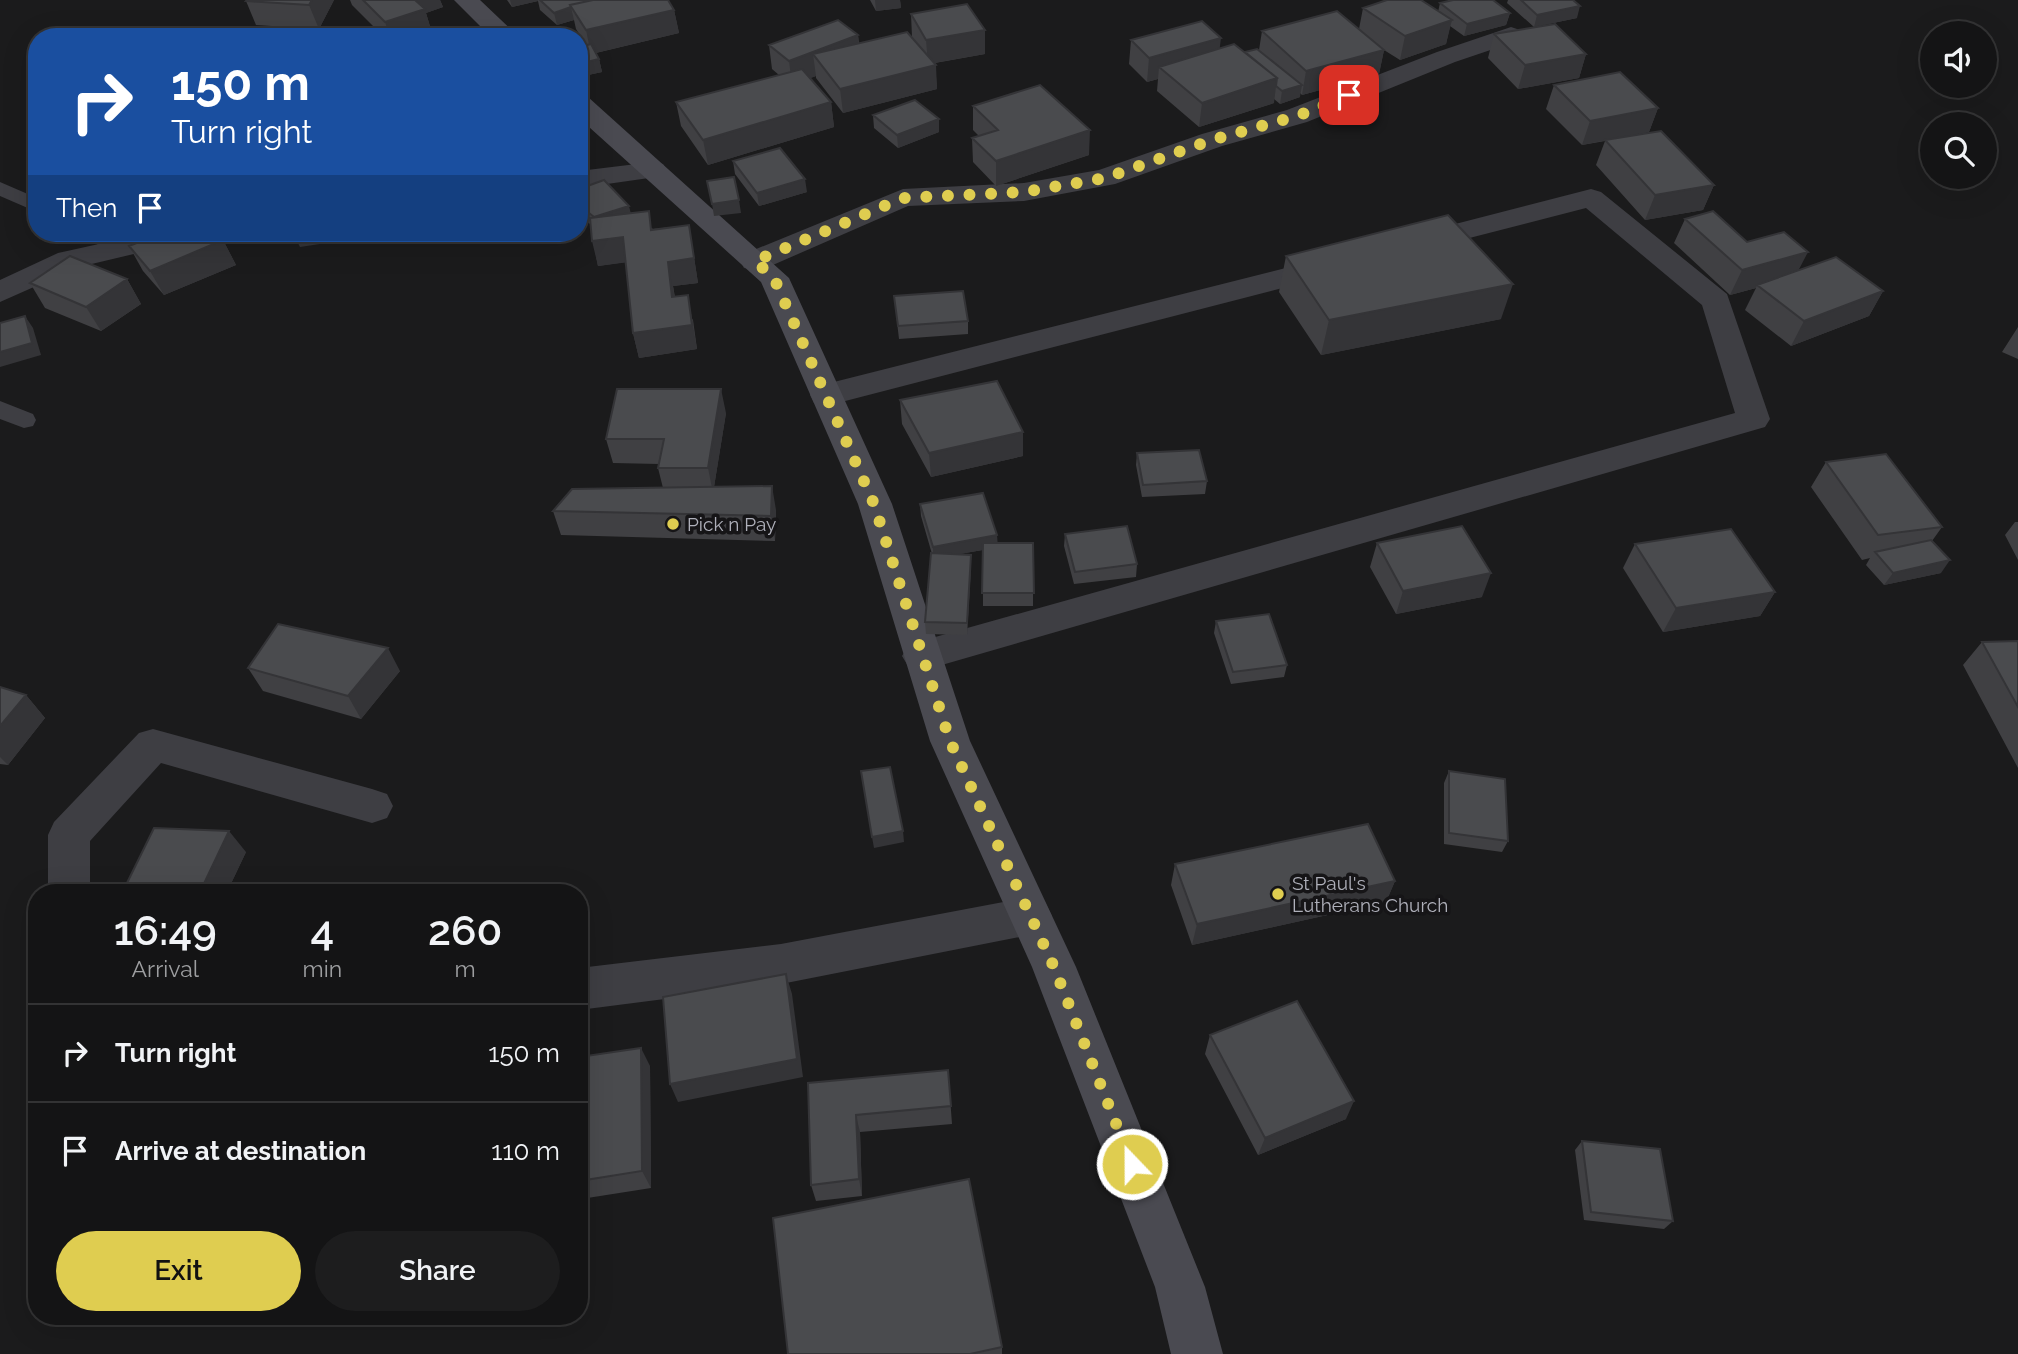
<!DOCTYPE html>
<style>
body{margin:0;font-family:Raleway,sans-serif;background:#1d1d1e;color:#f1f3f6;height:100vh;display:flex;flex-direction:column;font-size:26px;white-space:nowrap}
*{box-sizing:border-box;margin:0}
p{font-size:23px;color:#9d9ea0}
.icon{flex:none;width:38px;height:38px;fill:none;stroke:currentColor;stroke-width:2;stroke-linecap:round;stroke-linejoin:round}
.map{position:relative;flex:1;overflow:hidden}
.drawer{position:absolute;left:28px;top:884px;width:560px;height:441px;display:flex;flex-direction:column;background:#141415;border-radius:28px;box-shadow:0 7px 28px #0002,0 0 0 2px #333334}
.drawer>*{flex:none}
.hud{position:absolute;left:28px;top:28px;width:560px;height:214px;border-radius:28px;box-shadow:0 7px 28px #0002,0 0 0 2px #333334;background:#1a4fa0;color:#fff;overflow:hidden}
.buttons{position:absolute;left:1920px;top:21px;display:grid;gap:14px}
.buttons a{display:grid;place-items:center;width:77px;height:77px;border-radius:50%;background:#141415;box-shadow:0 7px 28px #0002,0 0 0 2px #333334;font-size:35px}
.pin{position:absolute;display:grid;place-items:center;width:60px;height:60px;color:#fff;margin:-30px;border-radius:14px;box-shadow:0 4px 10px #0006}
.me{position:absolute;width:77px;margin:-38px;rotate:338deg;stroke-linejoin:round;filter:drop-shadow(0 0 5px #0008)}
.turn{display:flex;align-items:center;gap:24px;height:147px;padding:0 28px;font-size:32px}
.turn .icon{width:91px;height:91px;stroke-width:2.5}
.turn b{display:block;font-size:49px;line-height:60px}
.then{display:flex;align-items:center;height:66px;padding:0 28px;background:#0003;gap:14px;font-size:26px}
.eta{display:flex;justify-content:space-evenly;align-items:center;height:119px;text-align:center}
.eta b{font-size:42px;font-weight:600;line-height:49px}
.action{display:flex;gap:14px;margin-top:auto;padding:14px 28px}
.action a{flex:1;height:80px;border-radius:42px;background:#dfcd50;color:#111;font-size:28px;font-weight:600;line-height:80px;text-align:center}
.action a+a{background:#1d1d1e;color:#f1f3f6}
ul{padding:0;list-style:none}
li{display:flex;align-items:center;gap:21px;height:98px;padding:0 28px;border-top:2px solid #333334}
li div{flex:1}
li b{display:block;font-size:26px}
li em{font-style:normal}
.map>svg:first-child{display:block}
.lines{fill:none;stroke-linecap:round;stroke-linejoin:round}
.service{fill:#3e3e43;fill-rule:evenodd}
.minor{fill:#3e3e43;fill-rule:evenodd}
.secondary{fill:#4a4a51;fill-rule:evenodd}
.wall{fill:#404043}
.shaded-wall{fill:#343437}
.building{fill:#4a4b4e;stroke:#343437;stroke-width:2}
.route{stroke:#dfcd50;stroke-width:12;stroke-dasharray:0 21.6}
.poi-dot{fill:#dfcd50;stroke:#161517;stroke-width:2.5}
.labels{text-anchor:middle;stroke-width:7;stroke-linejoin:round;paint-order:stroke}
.poi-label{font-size:19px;fill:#afb0ba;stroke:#161517;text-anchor:start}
</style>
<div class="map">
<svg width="2018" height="1354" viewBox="0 0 2018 1354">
<rect width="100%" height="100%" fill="#1b1b1c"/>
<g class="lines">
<path class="service" d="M0,182l37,16v14l-37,-16z
M81,233c19,-1 40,-1 53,15l-3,5c-16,4 -32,-9 -47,-15z
M0,401l33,13 3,6 -3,6 -9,2 -24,-9z"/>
<path class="minor" d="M1511,27l9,3 4,5 -4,5 -65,22 -148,60 -85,24 -107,38 -91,17 -116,5 -142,62 -11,2 -11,-2 -4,-7 4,-7 159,-65 121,-6 75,-13 103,-36 85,-24 150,-58z
M653,162l10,2 4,6 -4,6 -84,12v-17z
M1591,189l10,3 126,102 43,125 -5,8 -844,244 -13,-5 -6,-10 6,-10 13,-5 814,-228 -33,-108 -116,-97 -175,45 -10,-3 -5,-6 5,-6z
M149,233h53l-5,6 -118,28 -79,35v-22l58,-27z
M1333,256l11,2 4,7 -4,7 -518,134 -12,-3 -4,-8 4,-8 12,-3z
M153,729l219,60 15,5 6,12 -6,12 -15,5 -211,-60 -71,78v51h-42v-57l6,-13 85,-89z
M1030,897l15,5 7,14 -7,14 -15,5 -249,49 -202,26v-42l202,-24z"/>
<path class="secondary" d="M454,0h26l39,37h-28z
M579,95l9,2 201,181 103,226 78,237 106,226 129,320 18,67h-52l-16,-67 -123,-320 -102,-226 -72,-237 -97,-222 -182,-164z"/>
</g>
<path class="wall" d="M247,0h87l-15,29 -63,-4 -10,-24z
M350,0h90l3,7 -17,6 6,20 -12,4h-36l-32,-32z
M507,0h161l6,10 5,23 -83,20 3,6 3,13 -23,5v-30l7,-2 -10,-16 -2,-9 -17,5 -17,-15 -2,-9 -26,6z
M870,0h30l1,8 -25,3z
M1508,0h65l4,18 -43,9 -27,-24z
M1440,3l70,10 -4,12 -42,11 -14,-10 -4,18 -46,16 -16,-10 -5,24 -77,21 -2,-2v4l-20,7 -6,-5v4l-75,24 -42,-36 1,-12 -11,3 -18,-18 2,-24 88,8 26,4 14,-2 3,-19 97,-2 4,-21 75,4z
M911,14l74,16v24l-50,9 2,26 -94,24 -27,-35v-2l-6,2 21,24 3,25 -126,38 -27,-39 -5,-24 103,-27 -7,-6 -3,-24 89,-10 1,8 53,-6z
M1494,34l92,20 -7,24 -61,11 -30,-31z
M1554,85l104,23 -9,24 -36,7 101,46 -11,25 -58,10 -49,-55 9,-24 -23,4 -36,-36z
M973,106l116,49 -93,31 -23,-24 -1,-24 7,-2 -6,-6z
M873,115l66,4v13l-41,16 -24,-20z
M733,161l74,31 -48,14 -24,-32z
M579,189l52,24 22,16 36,-4 9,58 -25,3 2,11 18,23 4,29 -58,9 -6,-25 -7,-71 -28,4 -8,-42 -11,-10z
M1685,219l62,23 52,28 84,21 -14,25 -78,30 -46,-36 11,-22 -26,7 -56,-52z
M223,240l13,25 -72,30 -21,-24 -14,-25z
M1286,256l215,63 -180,36 -42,-63z
M127,279l14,25 -40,27 -56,-23 -15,-25z
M894,296l74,25v13l-69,5z
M2018,327v32l-16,-7z
M900,400l123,32v24l-92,21 -29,-53z
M726,413l-12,74 62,23 -1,31 -214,-6 -8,-24 110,-23 -5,-20 1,-4 -46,-1 -7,-24z
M1137,453l70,28 -2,13 -63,3 -6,-32z
M1826,462l116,65 -10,14 9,32 -57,12 -18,-20 4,-7 -8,2 -51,-73z
M920,504l78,39h35v63h-50v-56l-24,4 12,13 -4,68 -41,-1 -1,-12 7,-68 -11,-38z
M2015,522h3v38l-13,-25z
M1065,534l72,30 -1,13 -62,7 -10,-38z
M1377,543l105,54 -86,17 -26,-47z
M1635,544l140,48 -15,24 -97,16 -40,-64z
M1216,621l71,44 -3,12 -53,7 -17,-51z
M2018,641v127l-55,-103 19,-23z
M248,668l152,3 -39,48 -98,-28z
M0,687l26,8 19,23 -37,47 -8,-1z
M1449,771l59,70 -6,11 -58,-8v-61z
M246,852l-19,40h-94l-7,-7z
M1175,864l220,17 -9,21 -194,43 -21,-60z
M1210,1035l136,84 -88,36 -53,-101z
M579,1057l71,9 1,122 -70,11 -2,-3z
M948,1070l4,54 -92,8 2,64 -46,5 -5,-16 -3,-102z
M1582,1141l91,80 -9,8 -80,-9 -9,-70z
M1002,1347v7h-214z"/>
<path class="shaded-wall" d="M312,0h22l-15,29 -10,-24z
M410,0h30l3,7 -17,6 6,20 -12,4h-30l-5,-15z
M510,0h28v1l-26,6z
M875,0h25l1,8 -25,3z
M1580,6l-3,12 -43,9 3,-12z
M571,7l3,13 -17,5 -3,-12z
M674,10l5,23 -88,21 -5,-24z
M1510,13l-4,12 -42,11 3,-12z
M1452,20l-6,24 -46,16 5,-24z
M985,30v24l-57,10 -2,-24z
M858,35l2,24 -47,-5 3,22 -24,9 -3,-24z
M1221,38l-3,24 -59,5 -1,12 -11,3 2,-24z
M1384,50l-5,24 -77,21 4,-24z
M1586,54l-7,24 -61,11 7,-24z
M599,59l3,13 -23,5v-13z
M936,65l1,24 -94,24 -3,-24z
M1277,78l-3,25 -75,24 3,-24z
M1302,85l-2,12 -20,7 2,-13z
M831,102l3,25 -126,38 -5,-25z
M1658,108l-9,24 -67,13 8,-24z
M939,119v13l-41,16 -1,-13z
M1090,130l-1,25 -93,31v-25z
M805,179l2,13 -48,14 -2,-13z
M1714,185l-11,25 -58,10 10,-25z
M739,200l2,13 -27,3 -2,-12z
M629,206l3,12 -38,-1z
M689,225l9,58 -25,3 5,36 -6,-25 -4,-35z
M306,233h40v7l-46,7 -6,-12z
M623,237l6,25 -31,4 -6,-25z
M223,240l13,25 -72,30 -14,-24z
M1808,252l-13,25 -38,8 -1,3 -26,7 12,-25z
M127,279l14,25 -40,27 -15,-24z
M1513,284l-12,35 -180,36 8,-35z
M1883,291l-14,25 -78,30 13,-25z
M688,295l9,54 -58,9 -6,-25z
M25,316l8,12 8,27 -41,12v-15z
M721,389l5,24 -13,80 -5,-25z
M1023,432v24l-92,21 -2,-24z
M772,486l4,24 -1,31 -4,-25z
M997,535l1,12 -65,12v-12z
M971,555v12l-4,68v-12z
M1950,560l-9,13 -57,12 9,-12z
M1491,573l-9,24 -86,17 7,-23z
M1775,592l-15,24 -97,16 13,-24z
M388,648l12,23 -39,48 -13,-23z
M26,695l19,23 -37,47 -8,-8v-31z
M229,831l17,21 -19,40h-27z
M903,831l1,11 -30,6 -2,-11z
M1395,881l-9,21 -194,43 5,-21z
M786,974l6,20 11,83 -125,25 -8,-18z
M641,1048l9,18 1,122 -9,-17z
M1354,1101l-8,18 -88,36 7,-17z
M856,1115l4,17 2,64 -3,-17z"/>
<path class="building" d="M247,0h65l-3,5 -63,-4z
M363,0h52l10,9 -40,13z
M540,0h53l-23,5 1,2 -17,6z
M593,0h75l6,10 -88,20 -16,-25z
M1387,0h34l31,20 -47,16 -42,-28z
M1453,0h40l17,13 -43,11 -27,-21z
M1521,0h52l7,6 -43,9z
M967,4l18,26 -59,10 -15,-26z
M1337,11l47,39 -78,21 -44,-40z
M838,20l20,15 -69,26 -20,-16z
M1202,21l19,17 -72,20 -18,-18z
M1555,24l31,30 -61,11 -31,-31z
M907,32l29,33 -96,24 -27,-35z
M326,35l30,1 -1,1h-31z
M591,44l8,15 -20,5v-17z
M1234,44l43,34 -75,25 -43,-36z
M1257,49l45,36 -20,6 -6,-5 1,-8 -32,-26z
M802,69l29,33 -128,38 -27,-38z
M1620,72l38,36 -68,13 -36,-36z
M1040,85l50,45 -94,31 -24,-23 26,-8 -25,-24z
M915,100l24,19 -42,16 -24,-20z
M1661,131l53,54 -59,10 -50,-55z
M780,148l25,31 -48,14 -24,-32z
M734,177l5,23 -27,4 -5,-23z
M604,180l25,26 -35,11 -15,-12v-16z
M649,211l2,19 38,-5 5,33 -26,4 4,35 16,-2 4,30 -59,8 -10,-96 -31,4 -2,-23z
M1713,211l34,31 37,-10 24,20 -66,18 -57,-51z
M1448,215l65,69 -184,36 -43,-64z
M162,233h54l7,7 -73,31 -21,-25z
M70,256l57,23 -41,28 -56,-24z
M1836,257l47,34 -79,30 -47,-36z
M963,291l5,30 -70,5 -4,-30z
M25,316l7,27 -32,9v-29z
M997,381l26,51 -94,21 -29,-53z
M617,389h104l-13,79h-50l6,-29h-58z
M1199,450l8,31 -64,4 -6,-32z
M1886,454l56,73 -64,8 -52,-73z
M772,486l-1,30 -218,-5 19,-22z
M983,493l14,42 -64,12 -13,-43z
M1127,526l10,38 -62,8 -10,-38z
M1462,526l29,47 -88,18 -26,-48z
M1731,529l44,63 -99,16 -41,-64z
M1931,540l19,20 -57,13 -18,-21z
M983,543h50l1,50h-52z
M931,553l40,2 -4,68 -42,-1z
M1269,614l18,51 -54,7 -17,-51z
M278,624l110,24 -40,48 -100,-28z
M2018,641v66l-36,-65z
M0,687l26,8 -26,31z
M890,767l13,64 -31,6 -11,-66z
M1449,771l56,8 3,62 -59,-8z
M1368,824l27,57 -198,43 -22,-60z
M154,828l75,3 -29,61h-51l-23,-7z
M786,974l11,85 -127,25 -7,-87z
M1297,1001l57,100 -89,37 -55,-103z
M641,1048l1,123 -63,10v-124z
M948,1070l3,36 -95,9 3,64 -48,6 -3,-102z
M1582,1141l78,8 13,72 -82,-9z
M969,1179l33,168 -32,7h-182l-15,-136z"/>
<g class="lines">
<path class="route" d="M1132,1164l-78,-197 -104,-226 -76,-237 -100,-226 -19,-17 148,-63 121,-6 81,-14 107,-38 85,-24 52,-21"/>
</g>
<g class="poi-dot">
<circle cx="673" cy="524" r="7"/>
<circle cx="1278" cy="894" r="7"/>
</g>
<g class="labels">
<g class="poi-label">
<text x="687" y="531">Pick n Pay</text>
<text x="1292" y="890">St Paul's<tspan x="1292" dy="22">Lutherans Church</tspan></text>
</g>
</g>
</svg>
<div class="buttons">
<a><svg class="icon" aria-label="sound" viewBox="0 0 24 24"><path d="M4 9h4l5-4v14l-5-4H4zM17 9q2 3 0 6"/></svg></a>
<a><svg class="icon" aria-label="search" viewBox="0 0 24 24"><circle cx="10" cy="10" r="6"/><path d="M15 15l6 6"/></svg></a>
</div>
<div class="pin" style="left:1349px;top:95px;background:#d93025"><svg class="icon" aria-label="arrive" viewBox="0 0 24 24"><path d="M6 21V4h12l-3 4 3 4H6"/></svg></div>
<svg class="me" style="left:1132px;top:1164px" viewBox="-20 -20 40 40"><circle r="17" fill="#dfcd50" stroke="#fff" stroke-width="3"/><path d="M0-11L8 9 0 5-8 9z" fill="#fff"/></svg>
<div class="hud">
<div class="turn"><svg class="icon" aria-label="right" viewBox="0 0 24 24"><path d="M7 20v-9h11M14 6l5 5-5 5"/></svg><div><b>150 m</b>Turn right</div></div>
<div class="then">Then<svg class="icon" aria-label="arrive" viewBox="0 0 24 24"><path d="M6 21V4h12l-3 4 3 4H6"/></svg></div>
</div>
<section class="drawer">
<div class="eta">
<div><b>16:49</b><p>Arrival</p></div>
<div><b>4</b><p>min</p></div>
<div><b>260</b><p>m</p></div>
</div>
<ul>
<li><svg class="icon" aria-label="right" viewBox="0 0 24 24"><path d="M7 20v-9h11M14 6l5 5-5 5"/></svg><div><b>Turn right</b></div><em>150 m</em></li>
<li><svg class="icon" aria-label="arrive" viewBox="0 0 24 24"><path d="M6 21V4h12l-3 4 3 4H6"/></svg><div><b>Arrive at destination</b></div><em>110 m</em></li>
</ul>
<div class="action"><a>Exit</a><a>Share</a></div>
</section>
</div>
